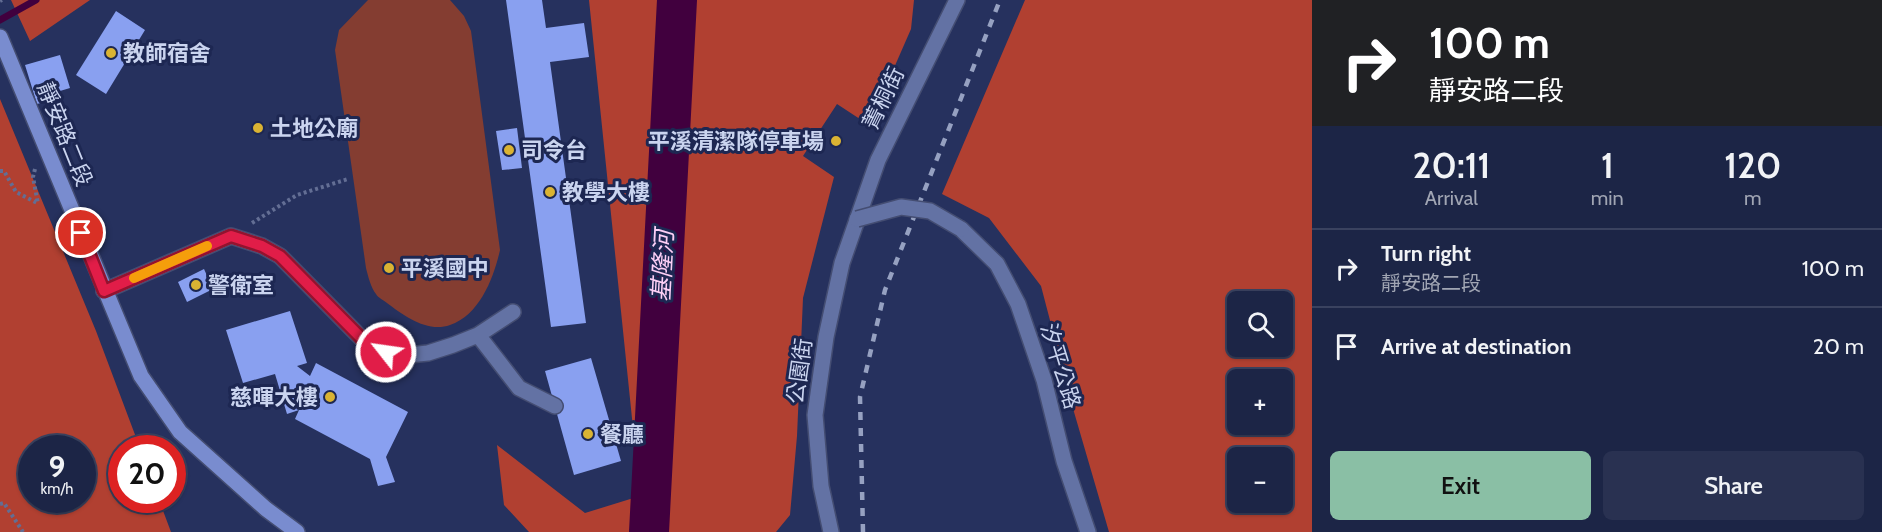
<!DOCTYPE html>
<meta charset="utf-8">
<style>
body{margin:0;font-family:Cabin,"Noto Sans TC",sans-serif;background:#293151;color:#f1f3f6;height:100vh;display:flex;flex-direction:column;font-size:22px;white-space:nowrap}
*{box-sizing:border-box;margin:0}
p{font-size:20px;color:#a0a5b3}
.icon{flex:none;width:33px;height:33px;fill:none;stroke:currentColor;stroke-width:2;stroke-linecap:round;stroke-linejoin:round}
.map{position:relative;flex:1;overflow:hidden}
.panel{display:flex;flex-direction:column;background:#1c2546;width:570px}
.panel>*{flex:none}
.hud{background:#202124;color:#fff;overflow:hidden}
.buttons{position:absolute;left:1227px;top:291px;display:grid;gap:12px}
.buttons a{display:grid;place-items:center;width:66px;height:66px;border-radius:9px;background:#1c2546;box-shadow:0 2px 4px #0004,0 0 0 2px #3a425f;font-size:30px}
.speed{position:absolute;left:18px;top:435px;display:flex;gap:12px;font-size:30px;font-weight:700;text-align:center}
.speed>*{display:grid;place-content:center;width:78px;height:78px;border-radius:50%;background:#1c2546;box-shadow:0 2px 4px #0004,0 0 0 2px #3a425f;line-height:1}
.speed small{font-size:15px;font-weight:400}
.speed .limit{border:9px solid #d22;background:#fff;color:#111}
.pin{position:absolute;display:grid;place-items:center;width:51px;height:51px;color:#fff;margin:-26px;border:3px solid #fff;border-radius:50%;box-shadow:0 2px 6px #0007}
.me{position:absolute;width:66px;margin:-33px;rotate:300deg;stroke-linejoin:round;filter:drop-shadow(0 0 4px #0008)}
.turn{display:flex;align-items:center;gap:21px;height:126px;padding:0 18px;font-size:27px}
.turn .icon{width:78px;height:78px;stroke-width:2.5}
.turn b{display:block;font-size:42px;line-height:51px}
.eta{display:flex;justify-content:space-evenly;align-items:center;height:102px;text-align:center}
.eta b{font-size:36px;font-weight:600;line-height:42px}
.button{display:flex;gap:12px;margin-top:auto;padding:12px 18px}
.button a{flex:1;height:69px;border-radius:9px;background:#8abfa5;color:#111;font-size:24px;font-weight:600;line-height:69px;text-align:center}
.button a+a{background:#293151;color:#f1f3f6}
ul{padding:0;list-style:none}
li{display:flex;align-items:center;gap:18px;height:78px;padding:0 18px;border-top:2px solid #3a425f}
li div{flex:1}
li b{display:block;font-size:22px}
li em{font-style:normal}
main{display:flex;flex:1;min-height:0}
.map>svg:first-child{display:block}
.green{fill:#843d31}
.forest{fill:#b14031;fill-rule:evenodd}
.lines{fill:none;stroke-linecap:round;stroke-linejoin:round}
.stream{stroke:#41003e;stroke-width:7}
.river{stroke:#41003e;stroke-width:40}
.building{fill:#89a0f0}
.minor-casing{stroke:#444d72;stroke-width:18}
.major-casing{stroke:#444d72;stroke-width:18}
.path{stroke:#636e94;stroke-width:4;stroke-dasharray:3 3;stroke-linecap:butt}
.minor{stroke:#6372a4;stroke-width:15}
.major{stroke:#798ccf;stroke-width:15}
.rail{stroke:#96a1c1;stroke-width:4.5;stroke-dasharray:8 8;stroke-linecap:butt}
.minor-bridge-casing{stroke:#444d72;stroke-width:18;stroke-linecap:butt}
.minor-bridge{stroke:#6372a4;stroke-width:15}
.route-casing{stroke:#92132f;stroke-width:15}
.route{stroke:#e11d48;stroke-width:10}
.slow{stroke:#f59e0b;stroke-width:10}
.poi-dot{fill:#dab333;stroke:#1d2752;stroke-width:2}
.labels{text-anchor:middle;stroke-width:6;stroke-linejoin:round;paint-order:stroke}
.poi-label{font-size:22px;font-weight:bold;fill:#cad4ef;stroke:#1d2752;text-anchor:start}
.street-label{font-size:22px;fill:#cad4ef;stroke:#1d2752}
.water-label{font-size:24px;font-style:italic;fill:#fccff6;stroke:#1d2752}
</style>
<main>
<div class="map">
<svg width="1312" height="532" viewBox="0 0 1312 532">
<rect width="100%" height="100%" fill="#26315e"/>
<path class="green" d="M368,0h82l14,16 7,15 29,219c-6,27 -20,65 -50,75 -22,8 -46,-9 -63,-22 -3,-3 -9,-5 -11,-9 -5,-6 -8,-18 -10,-26l-31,-218 4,-20z"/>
<path class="forest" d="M11,0h79l-60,41z
M589,0h325l-3,29 -42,96 -32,-21 -34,52 31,21 -31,121 -6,138 -7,79 -14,17h-109l-5,-12 -32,9 -1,3h-100l-25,-27 -7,-60 88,68 55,-17z
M1025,0h287v532h-203l-35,-120 -33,-126 -52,-68 -47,-24zM1238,302h44v44h-44zM1238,380h44v44h-44zM1238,458h44v44h-44z
M0,99l96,232 44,117h-18v52h37l12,32h-171zM82,448v52h-50v-52z"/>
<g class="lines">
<path class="stream" d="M0,20l36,-20"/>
<path class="river" d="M649,532l28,-532"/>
</g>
<path class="building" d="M506,0h36l4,28 38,-5 5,34 -39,5 36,261 -35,4z
M116,11l29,19 -39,64 -30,-19z
M60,55l10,33 -20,6 2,6 -15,4 -12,-39z
M517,128l5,40 -20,2 -6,-39z
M204,269l9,20 -26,13 -9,-20z
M290,311l17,52 -10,3 13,10 6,-13 92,49 -22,45 9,25 -17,4 -8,-27 -75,-40 4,-9 -12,4 -12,-40 -32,9 -17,-53z
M591,358l30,103 -47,14 -29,-104z"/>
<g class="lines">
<g class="minor-casing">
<path id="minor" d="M961,229l36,35 21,40 26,76 20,81 24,71
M104,291l127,-55 31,10 18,10 91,92 28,8 29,-3 25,-8 25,-10 35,-23
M478,335l41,53 36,18
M831,532l-10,-46 -6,-71 11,-78 16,-74 36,-103 79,-160"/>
</g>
<g class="major-casing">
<path id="major" d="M0,37l141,339 39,56 86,77 31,23"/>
</g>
<path class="path" d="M0,1l2,-1
M35,169l-2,8 5,27
M0,171h4l12,21 21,11
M252,223l45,-28 51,-16
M0,504l4,-1 19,29"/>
<use href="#minor" class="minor"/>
<use href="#major" class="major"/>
<path class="rail" d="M863,532l-3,-135 25,-107 115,-290"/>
<g class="minor-bridge-casing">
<path id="minor-bridge" d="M857,219l44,-12 29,4 31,18"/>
</g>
<use href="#minor-bridge" class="minor-bridge"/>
</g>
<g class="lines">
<g class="route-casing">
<path id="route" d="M81,233l23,58 127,-55 31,10 18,10 91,92 15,4"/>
</g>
<use href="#route" class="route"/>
<path class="slow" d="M134,278l73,-32"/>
</g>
<g class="poi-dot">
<circle cx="111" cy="53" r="6"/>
<circle cx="258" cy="128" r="6"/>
<circle cx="836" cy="141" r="6"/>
<circle cx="509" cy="150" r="6"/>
<circle cx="550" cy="192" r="6"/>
<circle cx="389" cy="268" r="6"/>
<circle cx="196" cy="285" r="6"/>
<circle cx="330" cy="397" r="6"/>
<circle cx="588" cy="434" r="6"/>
</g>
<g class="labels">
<g class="poi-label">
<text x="123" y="61">教師宿舍</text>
<text x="270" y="136">土地公廟</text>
<text x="824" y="149" text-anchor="end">平溪清潔隊停車場</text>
<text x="521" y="158">司令台</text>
<text x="562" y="200">教學大樓</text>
<text x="401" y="276">平溪國中</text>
<text x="208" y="293">警衛室</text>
<text x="318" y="405" text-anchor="end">慈暉大樓</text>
<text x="600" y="442">餐廳</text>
</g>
<g class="street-label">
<text transform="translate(883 98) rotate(-64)" y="8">菁桐街</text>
<text transform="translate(65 134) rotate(68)" y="8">靜安路二段</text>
<text transform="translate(1061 366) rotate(73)" y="8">汐平公路</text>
<text transform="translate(799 371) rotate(-82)" y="8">公園街</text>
</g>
<g class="water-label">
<text transform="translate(663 266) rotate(-87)" y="8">基隆河</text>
</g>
</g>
</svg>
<div class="buttons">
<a><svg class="icon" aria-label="search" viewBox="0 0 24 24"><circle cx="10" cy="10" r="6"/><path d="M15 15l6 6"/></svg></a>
<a>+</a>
<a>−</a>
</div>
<div class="speed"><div>9<small>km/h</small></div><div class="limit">20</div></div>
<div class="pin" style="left:81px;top:233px;background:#d93025"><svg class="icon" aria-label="arrive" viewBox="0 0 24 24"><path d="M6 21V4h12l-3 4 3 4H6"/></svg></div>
<svg class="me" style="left:386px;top:352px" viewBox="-20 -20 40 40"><circle r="17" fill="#e11d48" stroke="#fff" stroke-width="3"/><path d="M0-11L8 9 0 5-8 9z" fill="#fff"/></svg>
</div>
<section class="panel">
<div class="hud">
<div class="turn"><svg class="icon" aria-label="right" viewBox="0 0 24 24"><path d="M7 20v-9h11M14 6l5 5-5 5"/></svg><div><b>100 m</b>靜安路二段</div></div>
</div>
<div class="eta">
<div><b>20:11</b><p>Arrival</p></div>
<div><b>1</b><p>min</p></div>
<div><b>120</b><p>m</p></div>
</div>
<ul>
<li><svg class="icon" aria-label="right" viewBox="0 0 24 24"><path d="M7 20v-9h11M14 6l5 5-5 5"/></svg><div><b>Turn right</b><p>靜安路二段</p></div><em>100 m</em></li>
<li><svg class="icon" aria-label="arrive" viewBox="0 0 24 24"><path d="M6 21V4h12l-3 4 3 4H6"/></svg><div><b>Arrive at destination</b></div><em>20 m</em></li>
</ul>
<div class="button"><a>Exit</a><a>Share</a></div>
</section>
</main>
